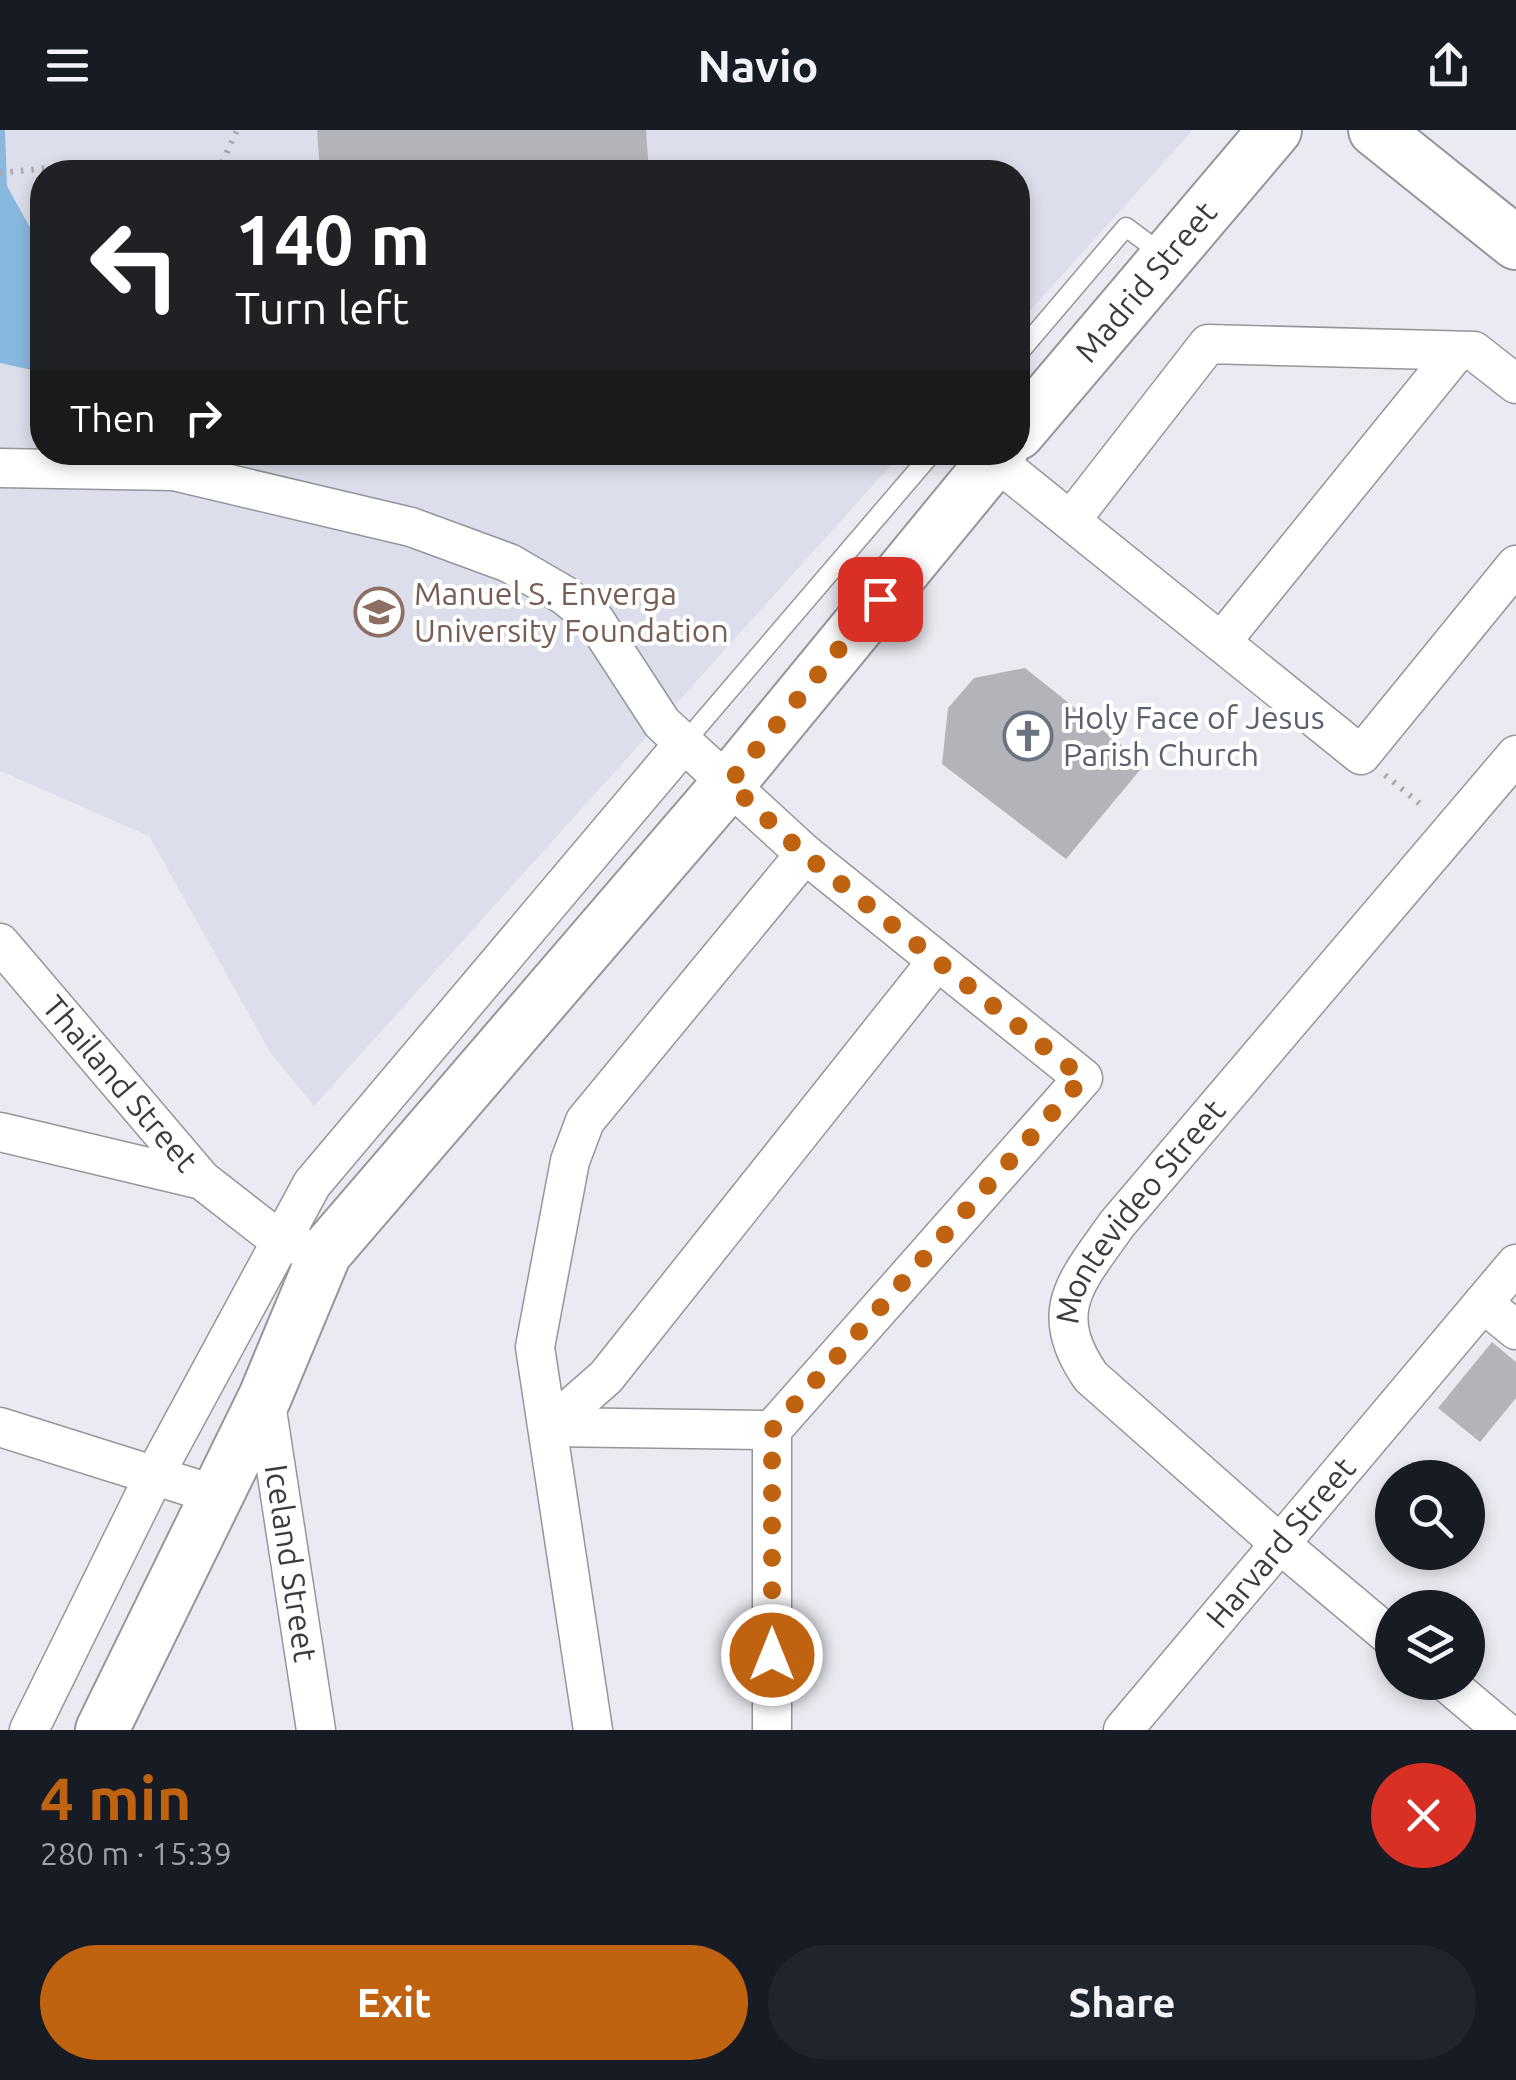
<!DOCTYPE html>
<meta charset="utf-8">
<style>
body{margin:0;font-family:Ubuntu,sans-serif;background:#20242c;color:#f1f3f6;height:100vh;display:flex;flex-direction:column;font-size:38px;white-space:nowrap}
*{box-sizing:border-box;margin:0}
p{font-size:32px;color:#9ea1a6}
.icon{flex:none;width:55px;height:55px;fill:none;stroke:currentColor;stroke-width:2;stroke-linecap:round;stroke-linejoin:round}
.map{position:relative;height:1600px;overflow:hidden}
.details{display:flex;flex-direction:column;background:#171b24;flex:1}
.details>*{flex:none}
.guide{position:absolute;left:30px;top:30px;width:1000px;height:305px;border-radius:40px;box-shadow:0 5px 15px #0003;background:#202124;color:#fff;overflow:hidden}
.controls{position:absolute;left:1375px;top:1330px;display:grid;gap:20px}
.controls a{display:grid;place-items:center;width:110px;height:110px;border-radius:50%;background:#171b24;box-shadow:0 5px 15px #0003;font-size:50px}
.pin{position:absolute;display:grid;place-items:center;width:85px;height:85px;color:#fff;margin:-42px;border-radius:20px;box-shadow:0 5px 15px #0006}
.me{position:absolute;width:110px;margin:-55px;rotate:0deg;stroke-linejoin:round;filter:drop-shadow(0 0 8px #0008)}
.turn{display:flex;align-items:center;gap:35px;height:210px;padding:0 40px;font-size:45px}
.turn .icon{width:130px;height:130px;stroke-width:2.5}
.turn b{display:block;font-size:70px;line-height:85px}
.then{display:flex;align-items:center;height:95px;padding:0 40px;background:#0003;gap:20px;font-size:38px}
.round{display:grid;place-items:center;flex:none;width:105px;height:105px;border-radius:52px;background:#20242c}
.summary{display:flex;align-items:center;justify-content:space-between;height:170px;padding:0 40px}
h1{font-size:60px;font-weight:700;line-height:75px;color:#bf6310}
.primary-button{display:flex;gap:20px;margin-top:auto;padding:20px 40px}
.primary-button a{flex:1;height:115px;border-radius:60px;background:#bf6310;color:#fff;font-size:40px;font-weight:700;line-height:115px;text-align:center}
.primary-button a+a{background:#20242c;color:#f1f3f6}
header{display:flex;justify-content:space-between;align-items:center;height:130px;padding:0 40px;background:#171b24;font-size:45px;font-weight:700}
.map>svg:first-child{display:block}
.built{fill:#dcdfeb}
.water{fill:#89b8df}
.building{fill:#b3b4ba}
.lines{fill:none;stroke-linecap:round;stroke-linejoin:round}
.lane-casing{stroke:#95969c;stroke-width:21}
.street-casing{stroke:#95969c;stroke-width:41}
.secondary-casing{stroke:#95969c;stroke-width:56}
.path{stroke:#a8a9ae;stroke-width:6;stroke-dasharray:2.5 8;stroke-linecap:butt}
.lane{stroke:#fff;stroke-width:18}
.street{stroke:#fff;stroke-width:38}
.secondary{stroke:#fff;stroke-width:52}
.route{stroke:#bf6310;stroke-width:18;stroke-dasharray:0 32.4}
.labels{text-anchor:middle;stroke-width:8;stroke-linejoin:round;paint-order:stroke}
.street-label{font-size:32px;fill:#3c3c3f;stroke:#fff}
.education-label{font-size:32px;fill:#785e54;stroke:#fff;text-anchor:start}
.worship-label{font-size:32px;fill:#5b616d;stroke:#fff;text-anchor:start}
</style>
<header><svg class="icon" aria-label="menu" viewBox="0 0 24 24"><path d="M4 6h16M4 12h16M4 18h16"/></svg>Navio<svg class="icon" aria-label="share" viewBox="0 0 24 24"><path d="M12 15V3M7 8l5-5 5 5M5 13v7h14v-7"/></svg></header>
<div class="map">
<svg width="1516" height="1600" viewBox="0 0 1516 1600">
<rect width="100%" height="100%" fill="#eaebf2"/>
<path class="built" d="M0,0h1193l-175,194v-152h-976v280l860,1 -588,653 -44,-54 -121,-216 -149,-65z"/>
<path class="water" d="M0,0h5l2,56 26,47 9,30v105l-10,2 -32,-7z"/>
<path class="building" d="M317,0h329l3,42h-329z
M1025,538l120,96 -79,95 -124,-95 6,-56 26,-30z
M1492,1212l24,20v36l-36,44 -42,-34z"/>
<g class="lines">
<g class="lane-casing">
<path id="lane" d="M1018,224l108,-127 36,27
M685,612l248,-290"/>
</g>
<g class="street-casing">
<g id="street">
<path d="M995,330l366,295 155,-190"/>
<path d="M0,338l174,3 237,56 98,36 55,32 31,25 67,103 143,131 278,224 -311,352v300"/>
<path d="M1071,390l137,-176 266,7 42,33"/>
<path d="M1221,512l236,-291"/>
<path id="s1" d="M0,813l202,237"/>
<path d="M0,1002l202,48 77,60 21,6"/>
<path d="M1483,1173l33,27"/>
<path id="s2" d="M265,1267l51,333"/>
<path d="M0,1297l216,68"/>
<path d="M549,1297l57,-50 331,-416"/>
<path d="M549,1297l223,3"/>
<path id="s3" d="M1392,1508l-113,-95 -188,-166c-46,-66 -14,-96 26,-153l399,-469"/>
<path d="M1446,1552l57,48"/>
<path d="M29,1600l125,-254 158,-292 373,-442"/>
<path d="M593,1600l-58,-383 35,-186 15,-40 220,-267"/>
<path id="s4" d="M1123,1600l393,-466"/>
</g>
</g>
<g class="secondary-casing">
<g id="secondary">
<path d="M1375,0l141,113"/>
<path id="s5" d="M1018,303l257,-303"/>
<path d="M102,1600l163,-333 60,-144 404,-470 272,-331"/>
</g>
</g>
<path class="path" d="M218,42l19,-42
M0,43l47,-5 106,4
M1385,645l40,33"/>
<use href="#lane" class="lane"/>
<use href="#street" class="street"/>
<use href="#secondary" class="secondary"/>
</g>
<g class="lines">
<path class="route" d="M772,1525v-225l311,-352 -279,-224 -75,-71 151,-184"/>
</g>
<defs>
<g id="university-ring" transform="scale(2.5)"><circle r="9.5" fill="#fff" stroke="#8d6e63" stroke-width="1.5"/><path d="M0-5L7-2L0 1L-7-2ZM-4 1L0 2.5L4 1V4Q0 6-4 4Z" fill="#8d6e63"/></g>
<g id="church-ring" transform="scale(2.5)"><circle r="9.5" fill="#fff" stroke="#6b7280" stroke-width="1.5"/><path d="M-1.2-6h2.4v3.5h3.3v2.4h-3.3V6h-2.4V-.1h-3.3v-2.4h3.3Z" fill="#6b7280"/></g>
</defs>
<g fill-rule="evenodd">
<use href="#university-ring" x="379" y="482"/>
<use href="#church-ring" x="1028" y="606"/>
</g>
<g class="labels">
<g class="street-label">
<text dy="11" stroke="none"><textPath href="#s5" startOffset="198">Madrid Street</textPath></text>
<text dy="11" stroke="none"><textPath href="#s1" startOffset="185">Thailand Street</textPath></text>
<text dy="11" stroke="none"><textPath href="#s3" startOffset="592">Montevideo Street</textPath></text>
<text dy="11" stroke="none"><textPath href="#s4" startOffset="245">Harvard Street</textPath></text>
<text dy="11" stroke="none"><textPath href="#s2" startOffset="168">Iceland Street</textPath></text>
</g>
<g class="education-label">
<text x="414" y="475">Manuel S. Enverga<tspan x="414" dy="37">University Foundation</tspan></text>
</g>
<g class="worship-label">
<text x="1063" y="599">Holy Face of Jesus<tspan x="1063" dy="37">Parish Church</tspan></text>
</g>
</g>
</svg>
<div class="controls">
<a><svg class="icon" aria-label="search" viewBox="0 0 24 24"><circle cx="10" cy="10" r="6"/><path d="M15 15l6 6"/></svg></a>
<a><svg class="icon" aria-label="layers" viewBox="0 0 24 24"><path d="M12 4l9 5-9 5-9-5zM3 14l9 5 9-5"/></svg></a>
</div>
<div class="pin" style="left:880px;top:469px;background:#d93025"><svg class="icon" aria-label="arrive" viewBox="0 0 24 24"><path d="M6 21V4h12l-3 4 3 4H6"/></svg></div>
<svg class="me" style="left:772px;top:1525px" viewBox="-20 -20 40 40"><circle r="17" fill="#bf6310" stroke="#fff" stroke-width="3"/><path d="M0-11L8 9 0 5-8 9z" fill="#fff"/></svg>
<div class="guide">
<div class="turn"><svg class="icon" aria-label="left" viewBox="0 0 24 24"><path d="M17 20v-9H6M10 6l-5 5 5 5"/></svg><div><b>140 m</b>Turn left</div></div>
<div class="then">Then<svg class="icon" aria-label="right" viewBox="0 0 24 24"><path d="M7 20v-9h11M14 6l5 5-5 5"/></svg></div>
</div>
</div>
<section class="details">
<div class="summary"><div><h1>4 min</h1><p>280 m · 15:39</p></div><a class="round" style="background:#d93025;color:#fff"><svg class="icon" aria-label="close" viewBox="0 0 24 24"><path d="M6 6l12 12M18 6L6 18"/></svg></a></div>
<div class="primary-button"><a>Exit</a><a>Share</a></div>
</section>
